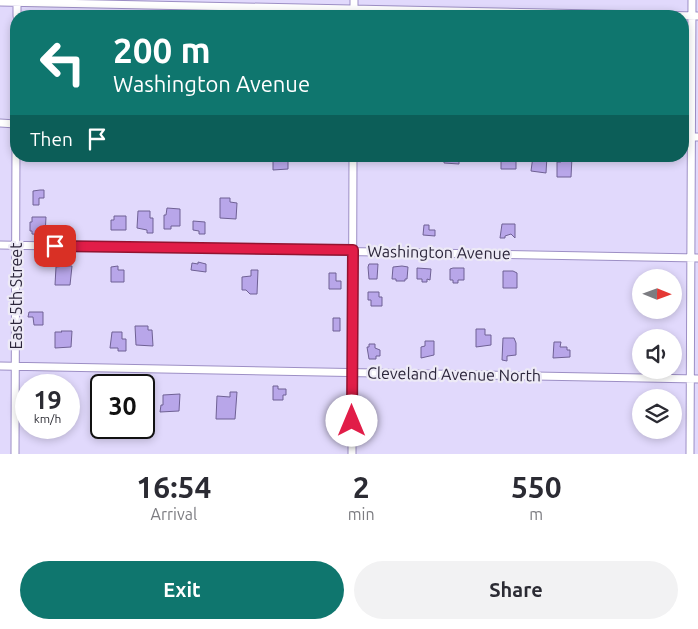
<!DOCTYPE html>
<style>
body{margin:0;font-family:Ubuntu,sans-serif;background:#f2f2f3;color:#2b2b33;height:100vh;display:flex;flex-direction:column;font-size:19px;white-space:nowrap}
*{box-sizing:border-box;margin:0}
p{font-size:16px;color:#7c7c81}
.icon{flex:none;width:28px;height:28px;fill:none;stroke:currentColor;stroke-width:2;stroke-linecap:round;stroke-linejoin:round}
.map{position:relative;height:454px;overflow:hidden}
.details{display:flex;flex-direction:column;background:#fff;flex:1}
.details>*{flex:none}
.top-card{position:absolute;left:10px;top:10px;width:679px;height:152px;border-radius:20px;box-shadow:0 2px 8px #0003;background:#0f766e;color:#fff;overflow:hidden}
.needle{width:32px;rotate:91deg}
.tools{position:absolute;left:632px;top:269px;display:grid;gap:10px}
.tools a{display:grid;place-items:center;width:50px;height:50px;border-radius:50%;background:#fff;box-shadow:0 2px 8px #0003;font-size:25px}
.speed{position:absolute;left:15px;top:374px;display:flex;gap:10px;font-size:25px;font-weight:700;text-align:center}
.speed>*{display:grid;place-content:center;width:65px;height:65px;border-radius:50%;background:#fff;box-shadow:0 2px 8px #0003;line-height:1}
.speed small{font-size:12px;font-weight:400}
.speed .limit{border:2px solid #111;border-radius:8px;background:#fff;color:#111}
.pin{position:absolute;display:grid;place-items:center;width:42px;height:42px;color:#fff;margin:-21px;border-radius:10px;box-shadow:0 2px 8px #0006}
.me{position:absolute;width:55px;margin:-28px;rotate:0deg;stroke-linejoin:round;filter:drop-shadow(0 0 4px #0008)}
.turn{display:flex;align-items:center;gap:18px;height:105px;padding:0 20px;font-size:22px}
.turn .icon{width:65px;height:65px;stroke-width:2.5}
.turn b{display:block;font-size:35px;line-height:42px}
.then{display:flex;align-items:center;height:48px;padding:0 20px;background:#0003;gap:10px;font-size:19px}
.eta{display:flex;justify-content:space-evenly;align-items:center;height:85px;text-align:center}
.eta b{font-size:30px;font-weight:700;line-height:35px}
.action{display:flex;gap:10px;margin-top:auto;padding:10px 20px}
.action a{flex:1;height:58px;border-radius:30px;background:#0f766e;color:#fff;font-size:20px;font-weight:700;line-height:58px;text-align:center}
.action a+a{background:#f2f2f3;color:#2b2b33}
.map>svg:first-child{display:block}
.building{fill:#b8a6e9;stroke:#6f6194}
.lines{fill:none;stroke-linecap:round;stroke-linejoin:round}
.minor-casing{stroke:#9d8fc5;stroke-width:9}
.minor{stroke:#fff;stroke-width:7}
.route-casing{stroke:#92132f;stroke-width:12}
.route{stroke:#e11d48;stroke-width:9}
.labels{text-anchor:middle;stroke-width:4.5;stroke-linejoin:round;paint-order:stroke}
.street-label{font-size:16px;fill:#2c263b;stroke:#edeaf6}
</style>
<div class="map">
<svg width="698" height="454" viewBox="0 0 698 454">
<rect width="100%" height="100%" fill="#e1d9fc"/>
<path class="building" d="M273,156h15v13l-15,1z
M444,156h15v8l-15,-1z
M501,156h15v13h-15z
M533,156h14l-1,17 -15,-2z
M566,157h6l-1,20h-14v-15h4z
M40,190h4v8h-5v7h-6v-14z
M220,198h10v4l7,1 -1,16 -16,-1z
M167,208l13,1v17h-9v3h-7v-14h2z
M138,211h12v7h3v15h-6v-3l-10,-2z
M114,216h12v14h-15v-10h3z
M32,217h14l-1,18 -13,-1v-3h-2v-9h2z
M193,221l12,1v12h-6v-3l-6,-1z
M502,224h13v14l-4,-4 -6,2v2h-5z
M424,225h5v5h6v6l-12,-1z
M198,262l8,2v8l-15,-2 1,-7 6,1z
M369,264h9l-1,15h-8l-1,-12z
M65,266h7l-2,19h-15l1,-18z
M118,266v4h6v12h-13v-15z
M402,266l6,1 -1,12h-2v2h-9v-2h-4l1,-12z
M417,268l14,1 -1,11 -3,-1v3h-5v-3h-5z
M453,268h11v12h-6v3h-5v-3h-3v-11z
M251,270h7l-1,24h-7l-4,-4h-4v-13l9,-1z
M503,271h10l4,2v15h-14z
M329,273h7v8h5v8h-12z
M368,292h11v5h3v9h-11v-6h-3z
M29,312h14v13h-9l-1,-8h-5z
M333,318h7v13h-7z
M135,326h13v4h4l1,16 -17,-1z
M476,329h9v6h6v10l-15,2z
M61,331h11l-1,16 -16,1v-16h7z
M112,332h10v7h4v12h-8v-3h-8z
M503,338h11l2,5v12l-9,1v5l-5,-1z
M425,341h9v14l-13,3v-11l4,-1z
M554,342h7l-1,5h7v3h3v7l-17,1z
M369,344h6v4l5,2v6h-4v3h-7l-2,-12h2z
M273,386h5v3h8v6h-3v5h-10z
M144,387l6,1 -1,14h-5z
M230,392h7l-2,27h-19l1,-23 13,1z
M180,394l-1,17 -19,1 1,-7h2v-10z"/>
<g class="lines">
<g class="minor-casing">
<path id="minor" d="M354,0v16
M0,2l698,14
M17,16v-16
M0,123l16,1
M682,136l16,1
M0,245l698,13
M0,366l698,13
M15,454l1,-317
M352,454l1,-298
M690,454l2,-454"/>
</g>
<use href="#minor" class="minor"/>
</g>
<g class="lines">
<g class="route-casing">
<path id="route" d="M55,246l298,4 -1,171"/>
</g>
<use href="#route" class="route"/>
</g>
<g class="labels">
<g class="street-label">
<text transform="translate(439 252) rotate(1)" y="6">Washington Avenue</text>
<text transform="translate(16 296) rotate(-90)" y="6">East 5th Street</text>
<text transform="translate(454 374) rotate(1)" y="6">Cleveland Avenue North</text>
</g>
</g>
</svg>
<div class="tools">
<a><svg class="needle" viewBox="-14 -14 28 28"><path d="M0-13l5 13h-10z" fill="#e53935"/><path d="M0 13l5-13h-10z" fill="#7c7c81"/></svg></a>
<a><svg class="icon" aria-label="sound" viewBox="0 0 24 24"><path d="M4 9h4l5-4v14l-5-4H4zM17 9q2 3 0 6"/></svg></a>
<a><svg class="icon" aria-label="layers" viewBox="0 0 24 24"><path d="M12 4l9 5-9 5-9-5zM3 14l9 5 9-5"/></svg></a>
</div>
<div class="speed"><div>19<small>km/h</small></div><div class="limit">30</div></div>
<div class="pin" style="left:55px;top:246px;background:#d93025"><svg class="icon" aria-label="arrive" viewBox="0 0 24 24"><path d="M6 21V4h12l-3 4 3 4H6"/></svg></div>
<svg class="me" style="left:352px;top:421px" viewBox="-20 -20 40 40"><circle r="19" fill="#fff"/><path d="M0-13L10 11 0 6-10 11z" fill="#e11d48"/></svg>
<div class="top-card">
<div class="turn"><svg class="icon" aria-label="left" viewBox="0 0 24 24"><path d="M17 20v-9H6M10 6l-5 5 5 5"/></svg><div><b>200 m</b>Washington Avenue</div></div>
<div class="then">Then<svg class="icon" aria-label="arrive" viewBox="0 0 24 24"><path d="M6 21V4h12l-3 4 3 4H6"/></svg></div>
</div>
</div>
<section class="details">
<div class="eta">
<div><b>16:54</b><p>Arrival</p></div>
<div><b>2</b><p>min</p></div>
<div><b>550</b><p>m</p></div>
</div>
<div class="action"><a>Exit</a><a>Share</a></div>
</section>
